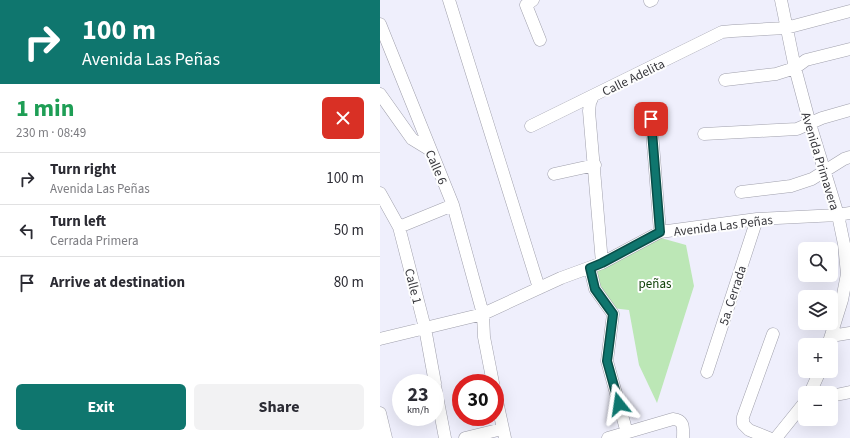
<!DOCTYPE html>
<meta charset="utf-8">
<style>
body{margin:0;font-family:"Source Sans 3",sans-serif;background:#f2f2f3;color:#2b2b33;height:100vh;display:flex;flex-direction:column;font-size:15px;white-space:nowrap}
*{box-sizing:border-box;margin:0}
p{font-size:13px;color:#7c7c81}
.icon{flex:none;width:22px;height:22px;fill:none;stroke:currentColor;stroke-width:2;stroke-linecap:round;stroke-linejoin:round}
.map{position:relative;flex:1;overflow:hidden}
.details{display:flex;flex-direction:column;background:#fff;width:380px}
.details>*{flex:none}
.top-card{background:#0f766e;color:#fff;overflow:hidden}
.fabs{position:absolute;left:418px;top:242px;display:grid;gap:8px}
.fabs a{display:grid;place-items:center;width:40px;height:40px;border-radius:6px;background:#fff;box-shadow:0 4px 16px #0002;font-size:20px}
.speed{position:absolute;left:12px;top:374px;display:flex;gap:8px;font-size:20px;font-weight:700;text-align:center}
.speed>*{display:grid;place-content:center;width:52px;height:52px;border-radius:50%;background:#fff;box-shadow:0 4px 16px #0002;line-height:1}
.speed small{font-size:10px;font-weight:400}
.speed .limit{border:6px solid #d22;background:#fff;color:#111}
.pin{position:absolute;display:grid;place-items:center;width:34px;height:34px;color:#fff;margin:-17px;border-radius:8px;box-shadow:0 2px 6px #0006}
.me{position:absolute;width:44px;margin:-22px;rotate:345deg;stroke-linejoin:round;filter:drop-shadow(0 0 3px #0008)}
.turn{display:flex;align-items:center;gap:14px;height:84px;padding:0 16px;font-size:18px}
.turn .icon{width:52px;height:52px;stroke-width:2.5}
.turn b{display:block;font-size:28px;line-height:34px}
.round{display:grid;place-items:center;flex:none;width:42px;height:42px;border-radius:6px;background:#f2f2f3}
.head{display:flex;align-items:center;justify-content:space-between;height:68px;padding:0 16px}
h1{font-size:24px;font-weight:700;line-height:30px;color:#1e9e55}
.primary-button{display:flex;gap:8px;margin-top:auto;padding:8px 16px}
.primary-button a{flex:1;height:46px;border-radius:6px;background:#0f766e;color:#fff;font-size:16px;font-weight:700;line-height:46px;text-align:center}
.primary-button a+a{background:#f2f2f3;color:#2b2b33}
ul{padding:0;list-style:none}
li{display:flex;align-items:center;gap:12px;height:52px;padding:0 16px;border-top:1px solid #e1e1e2}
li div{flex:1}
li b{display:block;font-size:15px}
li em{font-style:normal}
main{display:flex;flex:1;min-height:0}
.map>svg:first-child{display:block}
.green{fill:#bce7b6}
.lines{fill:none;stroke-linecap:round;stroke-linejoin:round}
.minor-casing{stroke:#a0a0ac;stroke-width:13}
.minor{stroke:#fff;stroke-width:12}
.route-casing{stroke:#0a4d48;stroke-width:10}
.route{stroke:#0f766e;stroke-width:7}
.labels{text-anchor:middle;stroke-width:4;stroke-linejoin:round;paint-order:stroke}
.street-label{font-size:13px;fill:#37373c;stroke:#fefefe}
.park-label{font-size:13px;fill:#0f4107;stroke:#fefefe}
</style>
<main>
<section class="details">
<div class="top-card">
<div class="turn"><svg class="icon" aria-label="right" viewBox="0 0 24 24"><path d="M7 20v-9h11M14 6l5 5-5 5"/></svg><div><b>100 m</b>Avenida Las Peñas</div></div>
</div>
<div class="head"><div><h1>1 min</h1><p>230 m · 08:49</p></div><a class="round" style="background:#d93025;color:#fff"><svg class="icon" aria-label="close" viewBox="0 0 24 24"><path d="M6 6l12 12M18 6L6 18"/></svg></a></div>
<ul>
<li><svg class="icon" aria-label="right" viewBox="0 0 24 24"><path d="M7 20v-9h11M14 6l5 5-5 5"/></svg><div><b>Turn right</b><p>Avenida Las Peñas</p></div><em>100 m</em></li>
<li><svg class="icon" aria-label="left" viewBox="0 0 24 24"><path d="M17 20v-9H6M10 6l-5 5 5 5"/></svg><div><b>Turn left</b><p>Cerrada Primera</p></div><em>50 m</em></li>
<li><svg class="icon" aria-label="arrive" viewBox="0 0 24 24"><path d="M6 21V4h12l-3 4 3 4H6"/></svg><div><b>Arrive at destination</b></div><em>80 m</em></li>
</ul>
<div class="primary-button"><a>Exit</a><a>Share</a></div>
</section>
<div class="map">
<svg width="470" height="438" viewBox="0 0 470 438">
<rect width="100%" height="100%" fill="#efeffc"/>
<path class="green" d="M281,238l25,7 8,41 -37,117 -18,-38 -10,-55 -17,-2 -19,-35z"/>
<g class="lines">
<g class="minor-casing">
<path id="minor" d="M69,0l90,288
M153,0l-7,5 14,35
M401,0l14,68 15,56 28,91 6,29 3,30 -5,26 -14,45
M270,1l2,-1
M0,24l73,181 30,109 1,23 9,46
M345,80l51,-6 19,-6 11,-8 44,-11
M0,94l32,45 18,11
M213,96l-3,7 -1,8 13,152
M271,119l9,113
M151,126l191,-94 11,-1 53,-3 64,-17
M324,134l93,-5 25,-11 28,-8
M174,174l41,-9
M361,192l50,-6 21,-7 32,-20 6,-2
M0,193l19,34 26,101 10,55
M19,227l54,-22
M210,268l5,21 18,25 -6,47 20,72
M451,336l19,-3
M0,339l103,-25 78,-36 41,-15 58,-31 97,-13 81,-4 12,-2
M327,372l50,-153
M55,386l10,52
M115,392l10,46
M430,393l10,-22
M451,396l19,-4
M0,413l6,25
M85,438l37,-9
M228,438l65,-19c12,1 10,10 10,19
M389,438l-20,-8 -6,-6v-7l30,-83
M396,438l29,-36"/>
</g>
<use href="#minor" class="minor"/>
</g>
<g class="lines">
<g class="route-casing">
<path id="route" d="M239,404l-12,-43 6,-47 -18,-25 -5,-21 12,-5 58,-31 -9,-113"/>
</g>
<use href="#route" class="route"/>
</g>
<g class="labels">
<g class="street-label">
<text transform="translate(253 77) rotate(-26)" y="5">Calle Adelita</text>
<text transform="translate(441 161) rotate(73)" y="5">Avenida Primavera</text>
<text transform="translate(57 167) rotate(67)" y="5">Calle 6</text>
<text transform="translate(343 225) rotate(-7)" y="5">Avenida Las Peñas</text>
<text transform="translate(34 286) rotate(76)" y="5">Calle 1</text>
<text transform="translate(352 295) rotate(-72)" y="5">5a. Cerrada</text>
</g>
<g class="park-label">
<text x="275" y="288">peñas</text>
</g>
</g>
</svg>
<div class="fabs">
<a><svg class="icon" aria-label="search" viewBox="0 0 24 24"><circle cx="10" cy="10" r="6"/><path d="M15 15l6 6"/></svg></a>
<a><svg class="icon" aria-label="layers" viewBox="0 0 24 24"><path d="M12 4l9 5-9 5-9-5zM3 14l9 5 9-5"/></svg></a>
<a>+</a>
<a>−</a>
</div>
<div class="speed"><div>23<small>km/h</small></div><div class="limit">30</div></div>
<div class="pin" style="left:271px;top:119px;background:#d93025"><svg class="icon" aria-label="arrive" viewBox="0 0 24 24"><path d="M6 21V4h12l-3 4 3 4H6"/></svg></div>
<svg class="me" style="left:239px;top:404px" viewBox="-20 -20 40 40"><path d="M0-17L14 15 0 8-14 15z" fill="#0f766e" stroke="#fff" stroke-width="4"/></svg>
</div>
</main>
